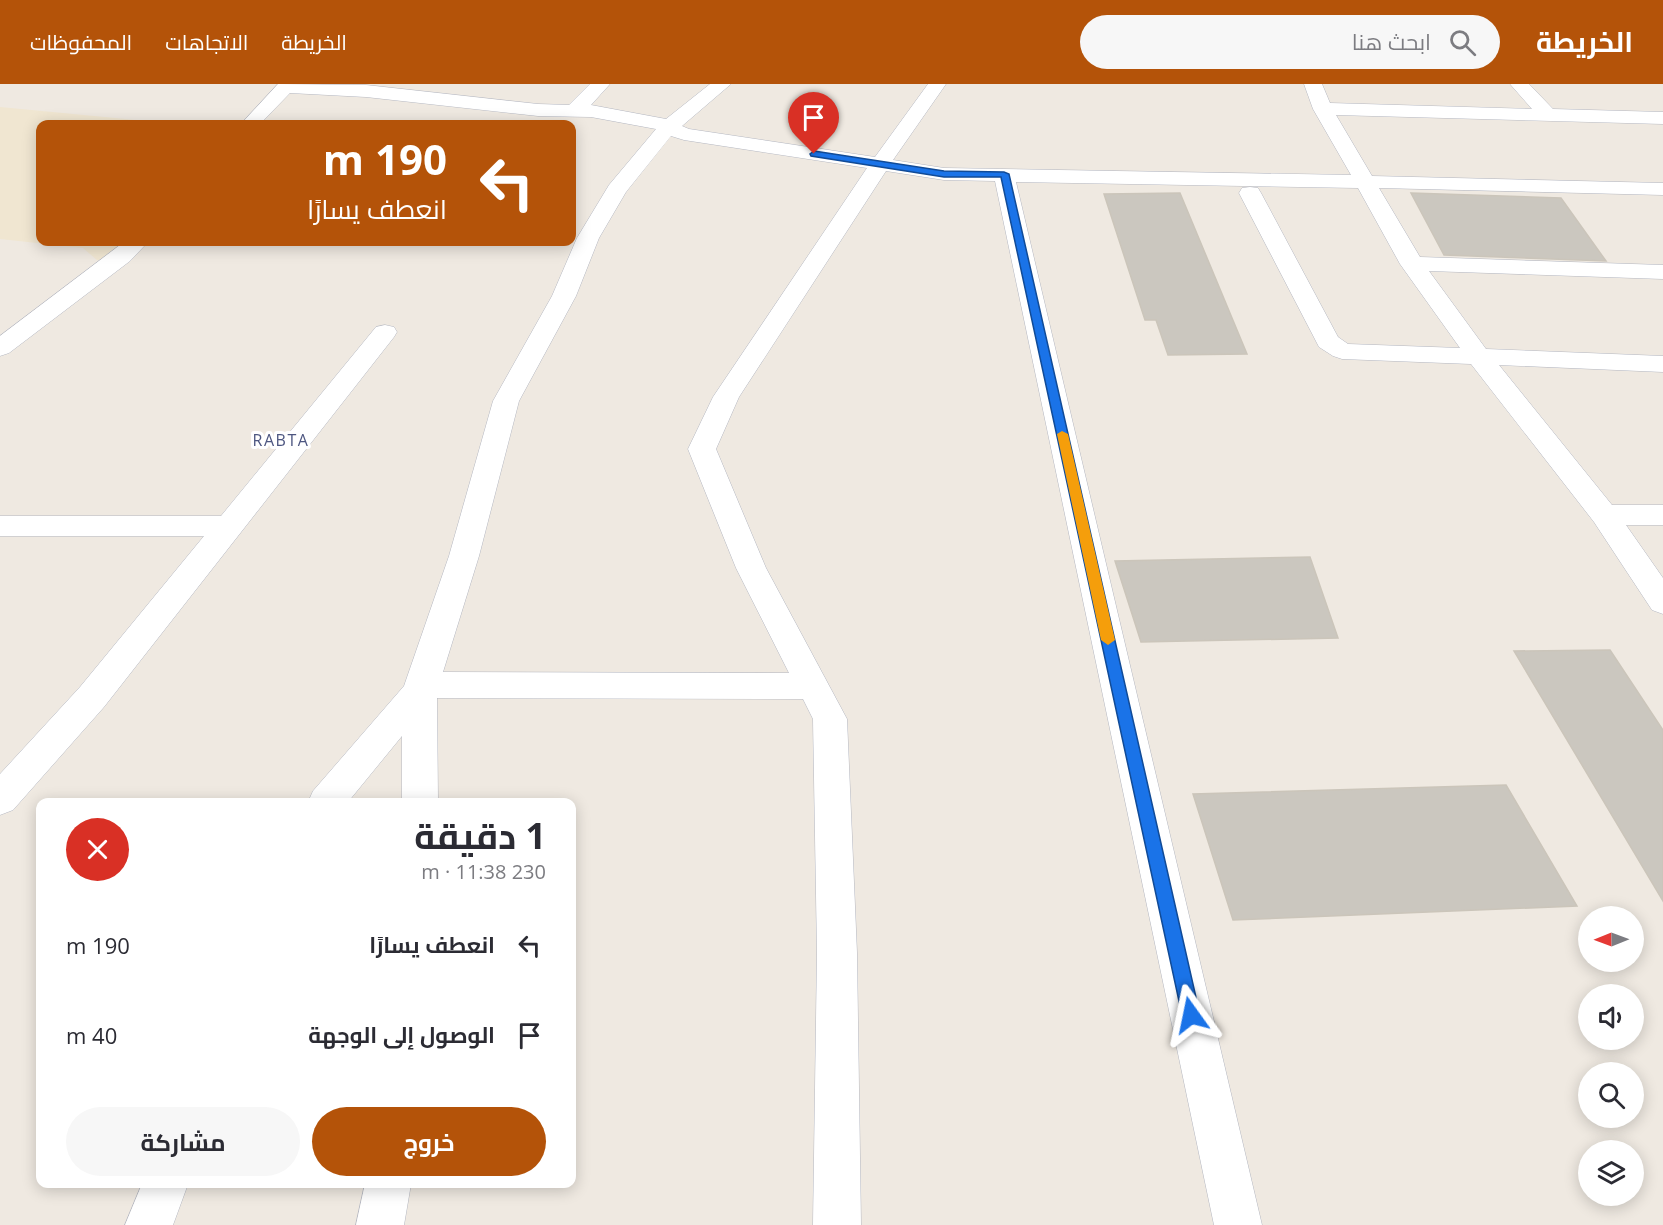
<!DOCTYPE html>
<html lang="ar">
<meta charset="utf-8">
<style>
body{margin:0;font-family:"Open Sans",Cairo,sans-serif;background:#f7f7f7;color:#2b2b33;direction:rtl;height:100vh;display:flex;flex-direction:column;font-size:22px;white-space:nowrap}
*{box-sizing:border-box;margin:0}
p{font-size:20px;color:#7c7c81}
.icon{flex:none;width:33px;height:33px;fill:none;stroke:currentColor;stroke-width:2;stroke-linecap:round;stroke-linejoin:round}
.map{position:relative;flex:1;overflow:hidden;direction:ltr}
.side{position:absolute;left:36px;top:714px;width:540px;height:390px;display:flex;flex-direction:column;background:#fff;border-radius:12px;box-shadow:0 3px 15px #0003;direction:rtl}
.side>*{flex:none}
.top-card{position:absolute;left:36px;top:36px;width:540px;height:126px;border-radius:12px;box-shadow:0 3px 15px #0003;direction:rtl;background:#b45309;color:#fff;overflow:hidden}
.needle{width:39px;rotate:269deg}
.controls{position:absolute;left:1578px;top:822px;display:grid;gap:12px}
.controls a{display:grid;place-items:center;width:66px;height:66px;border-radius:50%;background:#fff;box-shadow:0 3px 15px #0003;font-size:30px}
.pin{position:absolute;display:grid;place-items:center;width:51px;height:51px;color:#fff;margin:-62px -26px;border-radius:50% 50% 50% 0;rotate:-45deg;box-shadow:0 0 6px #0007}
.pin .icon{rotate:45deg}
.me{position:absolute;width:66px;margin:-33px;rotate:348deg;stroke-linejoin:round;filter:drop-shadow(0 0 4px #0008)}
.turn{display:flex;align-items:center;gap:21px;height:126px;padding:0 30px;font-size:27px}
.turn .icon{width:78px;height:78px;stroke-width:2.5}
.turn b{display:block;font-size:42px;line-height:51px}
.round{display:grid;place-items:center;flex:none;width:63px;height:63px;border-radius:32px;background:#f7f7f7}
.summary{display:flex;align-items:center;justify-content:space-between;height:102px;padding:0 30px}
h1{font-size:36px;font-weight:700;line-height:45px}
.action{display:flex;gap:12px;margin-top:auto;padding:12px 30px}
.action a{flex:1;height:69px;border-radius:36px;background:#b45309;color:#fff;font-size:24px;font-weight:700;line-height:69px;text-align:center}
.action a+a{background:#f7f7f7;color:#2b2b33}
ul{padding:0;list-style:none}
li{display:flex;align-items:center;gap:18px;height:90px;padding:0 30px}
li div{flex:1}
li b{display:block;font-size:22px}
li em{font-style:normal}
header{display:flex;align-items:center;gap:36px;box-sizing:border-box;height:84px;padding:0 30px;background:#b45309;color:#fff}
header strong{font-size:28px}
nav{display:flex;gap:33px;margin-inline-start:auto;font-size:21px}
.search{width:420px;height:54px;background:#f7f7f7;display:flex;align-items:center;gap:15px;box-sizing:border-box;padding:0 21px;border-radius:33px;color:#7c7c81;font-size:22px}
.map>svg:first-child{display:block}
.education{fill:#f0e6d1}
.building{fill:#cbc7bf;stroke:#cbc5ba;stroke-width:1.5}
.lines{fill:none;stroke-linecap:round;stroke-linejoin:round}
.minor-casing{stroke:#b4b7c1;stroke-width:1}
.minor{fill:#fff;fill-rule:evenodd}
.route{fill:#1a73e8;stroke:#114b97;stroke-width:1.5}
.slow{fill:#f59e0b}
.labels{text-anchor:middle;stroke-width:6;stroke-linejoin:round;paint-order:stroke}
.neighbourhood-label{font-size:16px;letter-spacing:1.5px;fill:#4d5680;stroke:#fff}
</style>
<header>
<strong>الخريطة</strong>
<div class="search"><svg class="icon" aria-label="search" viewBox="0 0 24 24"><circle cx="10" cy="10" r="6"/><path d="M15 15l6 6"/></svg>ابحث هنا</div>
<nav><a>الخريطة</a><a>الاتجاهات</a><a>المحفوظات</a></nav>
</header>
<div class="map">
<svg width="1663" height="1141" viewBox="0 0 1663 1141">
<rect width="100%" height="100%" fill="#efe9e1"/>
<path class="education" d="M0,23l136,13 11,4h-107v118h82l2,6 -15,13 -12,-1 -14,-12 -83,-9z"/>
<path class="building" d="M1180,109l67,161 -79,1 -12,-35h-11l-41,-126z
M1411,109l150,5 45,63 -162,-6z
M1310,473l28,81 -197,4 -26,-81z
M1610,566l53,80v171l-149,-250z
M1506,701l71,121 -344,14 -40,-126z"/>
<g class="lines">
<g class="minor-casing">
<path id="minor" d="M278,0l88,1 172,19 31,1 21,-21h20l-19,21 75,14 44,-35h21l-49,42 7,3 186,28 53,-73h18l-53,76 51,8 407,7 -38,-66 -9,-25h18l8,19 202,6 -22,-25h19l24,25 110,3v12l-327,-9 36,61 291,7v12l-284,-7 41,69 243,8v14l-234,-8 57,78 177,7v16l-164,-7 113,140h51v20h-37l37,53v36l-11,-4 -58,-88 -123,-158 -129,-5 -9,-3 -14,-9 -80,-154 3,-5 8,-1 8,1 3,5 77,144 10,7 112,4 -60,-84 -42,-76 -342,-6 246,1043h-48l-219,-1044 -51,-1 -58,-9 -147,226 -23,52 50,119 81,151 10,234 4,272h-48l4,-272 -4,-234 -10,-20 -366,-1 1,104h-36v-66l-54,66h-40l5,-11 91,-105 45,-130 44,-155 59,-105 25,-58 32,-53 47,-56 -65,-12 -53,-1 -172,-19 -76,-4 -30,31h-19zM671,52l13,4 183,28 -154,229 -25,52 48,119 53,105 -346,-1 36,-116 40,-155 57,-105 23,-58 27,-46z
M124,158h24l-18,19 -121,92 -9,3v-20z
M385,241l9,2 3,5 -3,5 -290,370 -91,103 -13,5v-41l80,-87 124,-151h-204v-20h221l155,-189z
M142,1100h46l-15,41h-48z
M365,1100h46l-7,41h-48z"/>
</g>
<use href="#minor" class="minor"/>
</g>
<path class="route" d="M814,67l130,20 60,1 5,2 191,841 -3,6 -6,2 -6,-2 -3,-6 -181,-838h-57l-133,-21 -1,-2z"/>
<path class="slow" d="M1062,347l6,3 47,206 -7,5 -7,-5 -44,-206z"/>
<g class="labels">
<g class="neighbourhood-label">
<text x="281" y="362">RABTA</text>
</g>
</g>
</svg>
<div class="controls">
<a><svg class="needle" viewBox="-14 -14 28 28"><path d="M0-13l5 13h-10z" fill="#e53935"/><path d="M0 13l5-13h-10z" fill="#7c7c81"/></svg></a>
<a><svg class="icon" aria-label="sound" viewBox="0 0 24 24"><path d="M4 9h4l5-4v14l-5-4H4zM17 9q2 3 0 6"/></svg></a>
<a><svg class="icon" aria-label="search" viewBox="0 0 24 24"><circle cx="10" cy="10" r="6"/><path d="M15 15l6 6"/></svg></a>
<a><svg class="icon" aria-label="layers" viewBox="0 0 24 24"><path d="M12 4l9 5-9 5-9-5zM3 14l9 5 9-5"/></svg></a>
</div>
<div class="pin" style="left:814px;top:70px;background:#d93025"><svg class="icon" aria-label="arrive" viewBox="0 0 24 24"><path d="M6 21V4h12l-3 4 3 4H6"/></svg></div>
<svg class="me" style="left:1191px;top:931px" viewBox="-20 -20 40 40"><path d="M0-17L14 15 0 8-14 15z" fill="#1a73e8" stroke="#fff" stroke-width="4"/></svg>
<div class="top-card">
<div class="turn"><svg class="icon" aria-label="left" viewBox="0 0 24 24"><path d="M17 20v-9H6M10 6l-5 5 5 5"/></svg><div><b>190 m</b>انعطف يسارًا</div></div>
</div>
<section class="side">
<div class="summary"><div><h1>1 دقيقة</h1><p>230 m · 11:38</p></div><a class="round" style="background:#d93025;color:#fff"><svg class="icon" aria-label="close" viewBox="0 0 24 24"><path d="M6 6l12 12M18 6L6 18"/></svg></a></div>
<ul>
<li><svg class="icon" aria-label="left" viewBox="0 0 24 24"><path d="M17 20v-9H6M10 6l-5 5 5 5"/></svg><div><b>انعطف يسارًا</b></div><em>190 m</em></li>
<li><svg class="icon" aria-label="arrive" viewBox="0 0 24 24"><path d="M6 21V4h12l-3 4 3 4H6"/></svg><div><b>الوصول إلى الوجهة</b></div><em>40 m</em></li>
</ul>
<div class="action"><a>خروج</a><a>مشاركة</a></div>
</section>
</div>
